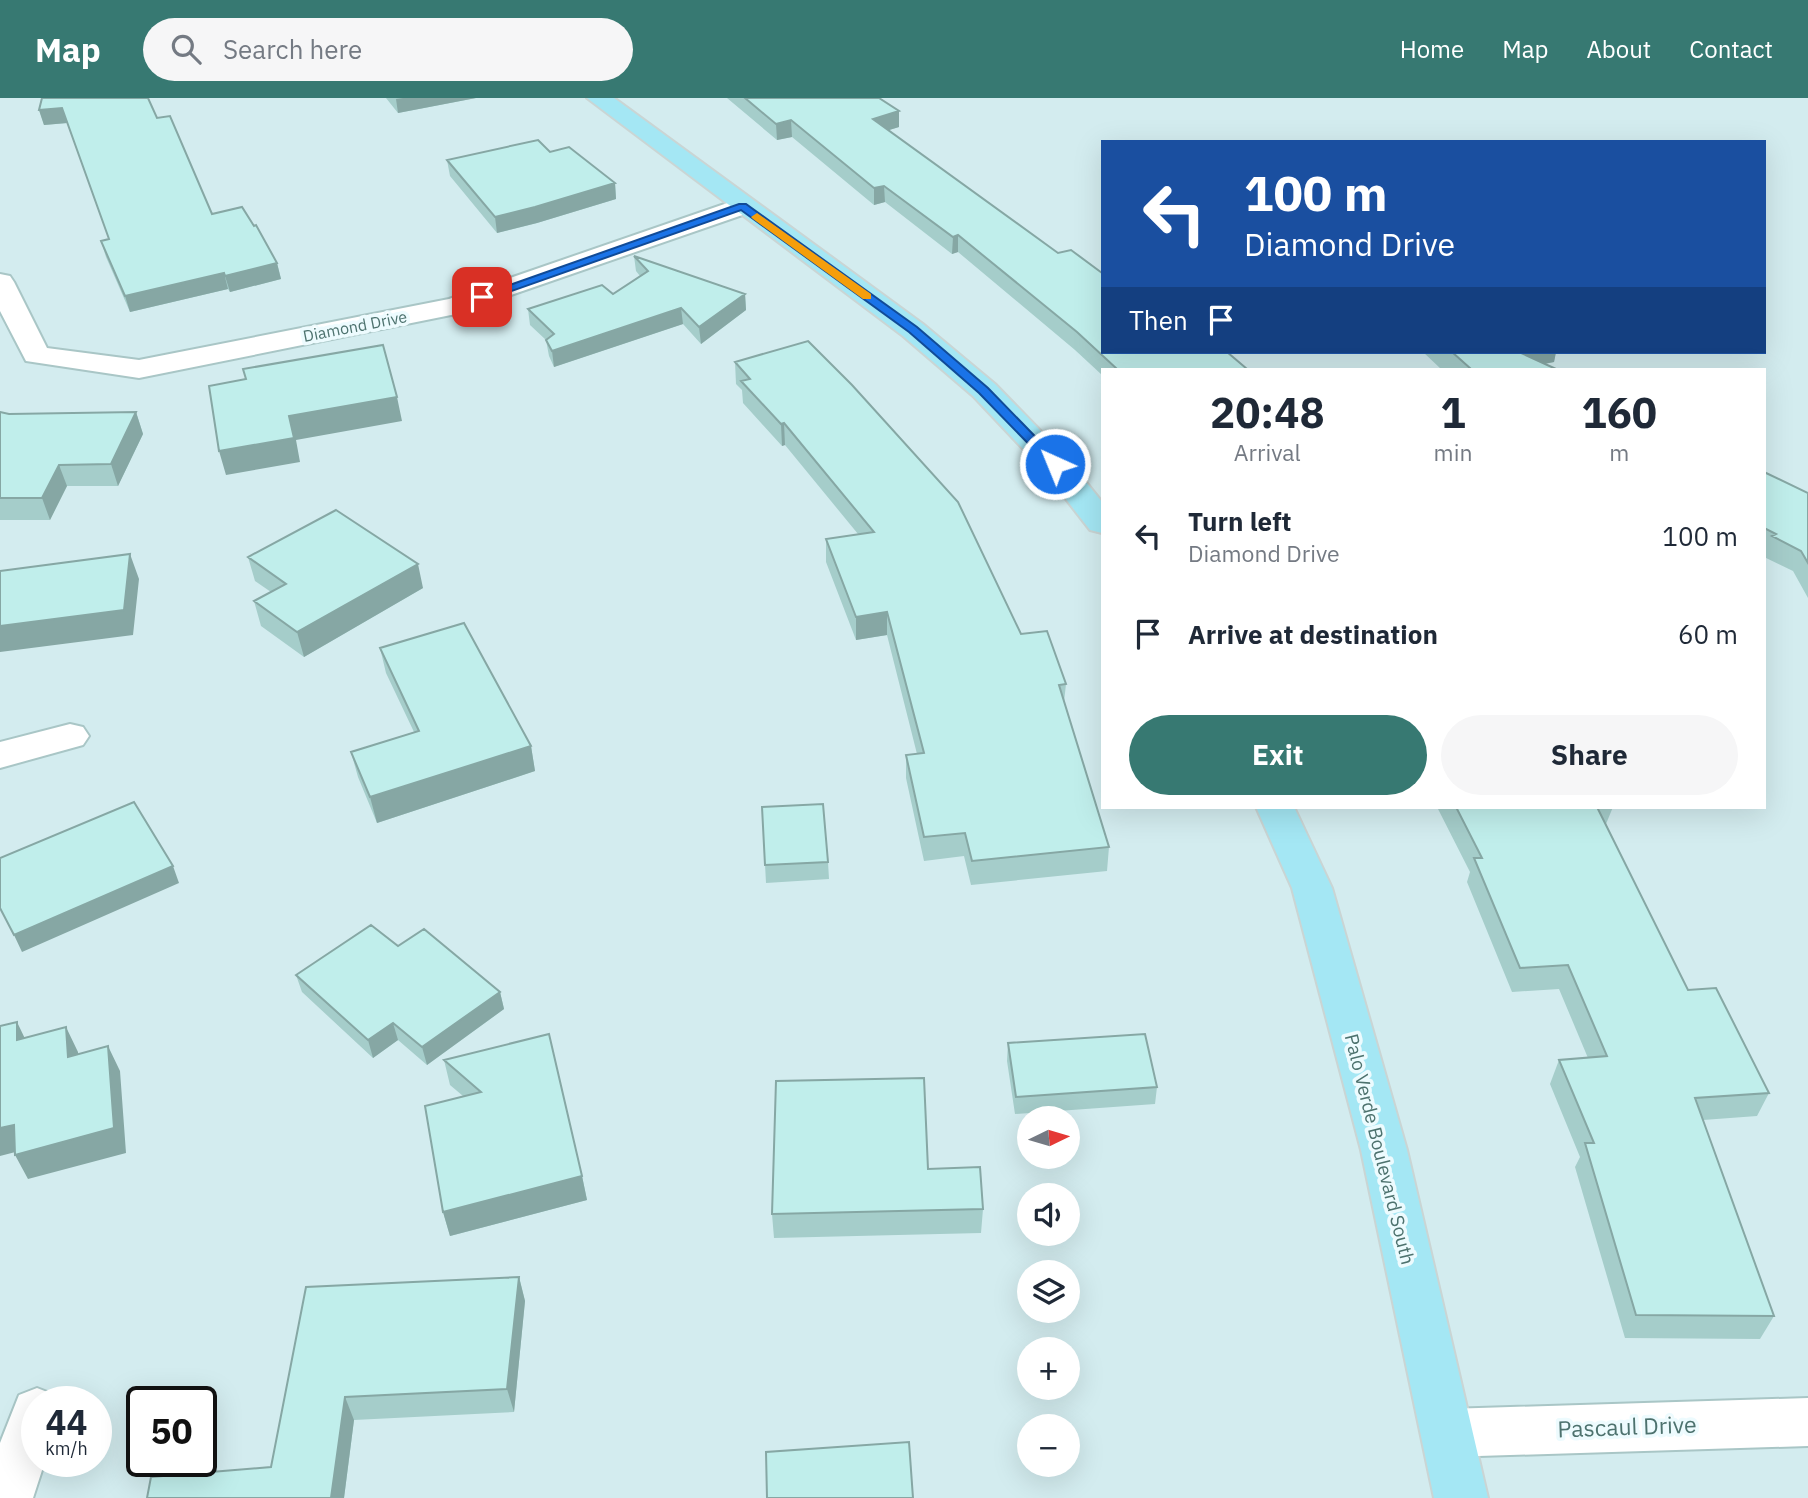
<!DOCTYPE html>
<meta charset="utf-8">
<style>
body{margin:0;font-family:"IBM Plex Sans",sans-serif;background:#f6f6f7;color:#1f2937;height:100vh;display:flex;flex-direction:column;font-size:26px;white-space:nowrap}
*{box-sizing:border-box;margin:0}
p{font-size:23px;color:#747a83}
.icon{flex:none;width:38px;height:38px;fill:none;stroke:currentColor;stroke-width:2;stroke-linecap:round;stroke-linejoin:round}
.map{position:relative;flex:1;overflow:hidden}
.sheet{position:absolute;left:1101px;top:270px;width:665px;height:441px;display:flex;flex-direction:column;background:#fff;border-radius:0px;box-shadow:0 7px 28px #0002}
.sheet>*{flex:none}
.banner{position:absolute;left:1101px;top:42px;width:665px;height:214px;border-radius:0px;box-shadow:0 7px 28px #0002;background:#1a4fa0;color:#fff;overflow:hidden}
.needle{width:46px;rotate:85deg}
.controls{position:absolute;left:1017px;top:1008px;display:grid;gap:14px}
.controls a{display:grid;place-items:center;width:63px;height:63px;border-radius:50%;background:#fff;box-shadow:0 7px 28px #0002;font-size:35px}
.speed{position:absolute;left:21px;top:1288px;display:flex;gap:14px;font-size:35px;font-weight:700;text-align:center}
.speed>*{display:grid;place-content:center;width:91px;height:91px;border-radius:50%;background:#fff;box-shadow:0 7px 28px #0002;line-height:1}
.speed small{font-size:18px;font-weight:400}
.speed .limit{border:4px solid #111;border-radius:10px;background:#fff;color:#111}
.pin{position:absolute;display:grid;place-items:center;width:60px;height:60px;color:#fff;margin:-30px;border-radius:14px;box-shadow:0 4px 10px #0006}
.me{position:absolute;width:77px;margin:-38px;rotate:316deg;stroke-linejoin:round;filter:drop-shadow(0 0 5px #0008)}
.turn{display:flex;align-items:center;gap:24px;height:147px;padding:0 28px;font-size:32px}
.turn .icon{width:91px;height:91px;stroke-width:2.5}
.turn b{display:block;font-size:49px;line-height:60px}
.then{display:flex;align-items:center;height:66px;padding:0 28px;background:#0003;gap:14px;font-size:26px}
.eta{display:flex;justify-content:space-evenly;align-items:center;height:119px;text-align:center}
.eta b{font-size:42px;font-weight:800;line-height:49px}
.action{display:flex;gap:14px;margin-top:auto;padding:14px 28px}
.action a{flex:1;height:80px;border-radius:42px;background:#377972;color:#fff;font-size:28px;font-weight:800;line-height:80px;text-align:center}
.action a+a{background:#f6f6f7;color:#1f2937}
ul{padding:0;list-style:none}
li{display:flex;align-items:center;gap:21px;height:98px;padding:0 28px}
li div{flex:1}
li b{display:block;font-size:26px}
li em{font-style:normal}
header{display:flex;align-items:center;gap:42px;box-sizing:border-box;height:98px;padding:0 35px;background:#377972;color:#fff}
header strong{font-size:33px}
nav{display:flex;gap:38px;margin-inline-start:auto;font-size:24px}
.search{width:490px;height:63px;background:#f6f6f7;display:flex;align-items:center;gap:18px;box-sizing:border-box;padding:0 24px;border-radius:38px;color:#747a83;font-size:26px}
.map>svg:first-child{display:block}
.residential{fill:#d3ecef;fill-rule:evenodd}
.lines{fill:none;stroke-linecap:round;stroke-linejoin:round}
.minor-casing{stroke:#a9c6c6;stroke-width:4}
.major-casing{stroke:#cad5d4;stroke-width:4}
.minor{fill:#fff;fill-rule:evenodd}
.major{fill:#a4e7f4;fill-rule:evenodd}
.wall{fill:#a5cdca}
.shaded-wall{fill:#86a7a4}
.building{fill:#c0eeeb;stroke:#86a7a4;stroke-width:2}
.route{fill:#1a73e8;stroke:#114b97;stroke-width:2}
.slow{fill:#f59e0b}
.labels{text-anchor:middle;stroke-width:7;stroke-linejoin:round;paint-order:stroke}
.far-street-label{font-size:16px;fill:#4d726e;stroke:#edfbfe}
.street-label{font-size:19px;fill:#4d726e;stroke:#edfbfe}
.near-street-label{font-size:23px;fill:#4d726e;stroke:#edfbfe}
</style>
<header>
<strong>Map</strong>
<div class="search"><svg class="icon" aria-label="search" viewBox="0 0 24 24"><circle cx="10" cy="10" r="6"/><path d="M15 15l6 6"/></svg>Search here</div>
<nav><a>Home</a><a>Map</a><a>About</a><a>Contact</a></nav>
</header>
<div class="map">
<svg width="1808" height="1400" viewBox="0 0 1808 1400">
<rect width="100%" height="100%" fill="#e7f8fb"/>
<path class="residential" d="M0,0h1808v1400h-1808zM1102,44h662v210h-662zM1102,271h662v438h-662zM1029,1020h39v39h-39zM1029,1097h39v39h-39zM1029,1174h39v39h-39zM1029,1251h39v39h-39zM37,1304h59v59h-59zM142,1304h59v59h-59zM1029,1328h39v39h-39z"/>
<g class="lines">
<g class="minor-casing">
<path id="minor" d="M742,100l9,2 4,6 -4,6 -295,102 -317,64 -113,-17 -26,-50v-37l10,2 4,6 33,66 92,12 310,-61z
M70,626l13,3 6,9 -6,9 -83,23v-26z
M37,1290l18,7 3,7h-21v59h8l-12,37h-33v-55l19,-48z
M1808,1300v48l-361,11 -18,-7 -8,-17 8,-17 18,-7z"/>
</g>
<g class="major-casing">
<path id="major" d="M587,0h27l309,226 72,60 71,73 36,45v31l-12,-3 -46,-59 -71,-75 -70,-60z
M1256,709h38l38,81 75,262 81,348h-54l-73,-348 -69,-262z"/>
</g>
<use href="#minor" class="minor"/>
<use href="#major" class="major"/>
</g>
<path class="wall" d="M386,0h90l-78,15z
M727,0h152l20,29 -10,3 213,222 145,17h-145v6l-27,-25 -117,-98 -6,2 -67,-52 -11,3 -82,-68 -15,3z
M39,12l118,8 55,96 65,49 4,16 -51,13 -2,-3 -98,23 -24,-55 -5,-16 8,-2 -42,-116 -23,2z
M550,54l65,31 1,16 -79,24 -40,10 -47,-57 -3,-16z
M634,158l111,38 1,16 -45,34 -18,-20 -129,43 -5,-11 -3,-16 -16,-15 -2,-16 85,-15 27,-18 -4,-5z
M1423,254h133l-2,10 -10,2 12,5h-115z
M735,264l286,272 45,50 -2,18 45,145 -2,24 -136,14 -7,-29 -40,5 -18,-83v-23l11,-1 -30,-119 -31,5 -30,-78v-23l32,-5 -73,-89 -3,1 -39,-43 -1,-13 -6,-6z
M0,314l9,2 127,-2 7,22 -25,52h-51l-17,34h-50z
M1764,374l44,21v105l-15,-27 -29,-14 2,-4 -2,-1z
M248,459l175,31 -119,69 -43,-31 -7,-25 17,-9 -16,-11z
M380,550l151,98 4,25 -158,52 -19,-46 -7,-25 63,-20 -28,-59z
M762,709l66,55 1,17 -63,4z
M1437,709h176l-7,17 82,166 81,103 -12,23 -54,4 71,196 -14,23 -135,-1 -50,-171 5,-10 -30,-73 9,-24 29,-2 -29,-69 -47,3 -45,-110 3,-10z
M398,848l102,46 4,17 -77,56 -29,-25 -25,18 -71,-66 -6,-17z
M1008,945l149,44 -2,17 -140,10 -8,-53z
M444,962l138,116 5,24 -137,36 -7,-24 20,-116 -13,-11z
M983,1111l-2,24 -207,5 -2,-24z
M519,1179l6,24 -11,111 -160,8 -10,78h-197l124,-31 35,-180z"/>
<path class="shaded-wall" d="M403,0h73l-78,15 -2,-14z
M62,10l5,15 -23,2 -5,-15z
M899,13v16l-26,8v-16z
M791,22l1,17 -15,3 -1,-16z
M615,85l1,16 -79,24 -40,10 -2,-16z
M884,88l1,16 -11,3v-17z
M958,137v17l-6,2 1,-17z
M277,165l4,16 -51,13 -5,-16z
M224,175l4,16 -98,23 -5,-16z
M745,196l1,16 -45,34 -2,-17z
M681,210l2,16 -129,43 -2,-16z
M1511,254h45l-2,10 -36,7z
M397,299l5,24 -106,19 4,22 -74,13 -7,-24 70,-35z
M136,314l7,22 -25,52 -7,-22z
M784,325l1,22 -3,1 -1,-22z
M59,367l8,21 -17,34 -8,-22z
M130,456l9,25 -6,56 -133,17v-26z
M418,466l5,24 -119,69 -7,-25z
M887,514v23l-31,5v-23z
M531,648l4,25 -158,52 -7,-26z
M173,768l6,17 -157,69 -8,-17z
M500,894l4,17 -77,56 -5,-18z
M17,924l12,25 -12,-7z
M393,925l5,17 -25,18 -5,-18z
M66,929l12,25 2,29 -12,-24z
M108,948l12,25 6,82 -98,26 -13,-24z
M14,1027l13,24 -27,7v-28z
M582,1078l5,24 -137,36 -7,-24z
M519,1179l6,24 -11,111 -7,-23z
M345,1299l9,23 -10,78h-13z"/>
<path class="building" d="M42,0h106l9,20 13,-2 42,98 30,-7 12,19 2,-1 21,38 -52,13 -1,-3 -99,23 -24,-55 8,-2 -47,-131 -23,2z
M745,0h134l20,13 -26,8 185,134 13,-3 31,23v79h125l20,17h-130l-40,-37 -119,-97 -5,2 -69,-51 -10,2 -83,-68 -15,4z
M538,42l12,12 19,-5 46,36 -80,24 -40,10 -48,-57z
M634,158l111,38 -46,33 -18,-19 -129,43 -6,-11 8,-6 -26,-25 74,-24 11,9 35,-23z
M808,243l44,44 106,117 63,132 26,-3 19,53 -7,1 50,162 -137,14 -7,-28 -41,4 -18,-82 18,-2 -37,-141 -31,5 -30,-78 48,-7 -90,-109 -3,1 -40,-43 9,-2 -15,-17z
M383,247l14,52 -108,19 5,22 -75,13 -10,-65 37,-7 -3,-10z
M1452,254h67l37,17h-85z
M0,314l9,2 127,-2 -25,52 -52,1 -17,33h-42z
M1764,374l44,21v70l-7,-12 -29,-15 4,-2 -12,-6z
M336,412l82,54 -121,68 -43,-31 32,-17 -38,-27z
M130,456l-6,56 -124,16v-55z
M464,525l67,123 -161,51 -19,-45 68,-21 -39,-83z
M134,704l39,64 -159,69 -14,-27v-50z
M823,706l5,58 -63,3 -3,-58z
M1456,709h141l91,183 28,-2 53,105 -74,5 79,218 -138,-1 -51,-172h9l-35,-83 48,-4 -39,-91 -48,3 -46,-110h8z
M371,827l27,21 26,-17 76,63 -78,55 -29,-24 -25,17 -72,-65z
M17,924v18l49,-13 2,30 40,-11 6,82 -99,27 -1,-30 -14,3v-102z
M549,936l33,142 -139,36 -18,-106 56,-14 -37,-32z
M1145,936l12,53 -141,10 -8,-54z
M924,980l4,91 52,-2 3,42 -211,5 4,-133z
M519,1179l-12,112 -162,8 -14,101h-184l4,-21 120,-10 35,-180z
M909,1344l4,56h-146l-1,-46z"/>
<path class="route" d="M739,106h7l171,123 71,61 71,73v5h-9l-71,-73 -70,-61 -168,-122 -255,90 -10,-3z"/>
<path class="slow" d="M757,115l114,81v5h-8l-110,-80 -2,-2z"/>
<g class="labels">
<g class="far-street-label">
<text transform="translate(355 228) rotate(-11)" y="6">Diamond Drive</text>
</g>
<g class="street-label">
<text transform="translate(1380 1051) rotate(76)" y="7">Palo Verde Boulevard South</text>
</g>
<g class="near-street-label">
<text transform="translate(1627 1329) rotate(-2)" y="8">Pascaul Drive</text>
</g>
</g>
</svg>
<div class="controls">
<a><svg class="needle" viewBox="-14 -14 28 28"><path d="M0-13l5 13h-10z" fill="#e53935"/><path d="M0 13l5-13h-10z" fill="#747a83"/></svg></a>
<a><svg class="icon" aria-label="sound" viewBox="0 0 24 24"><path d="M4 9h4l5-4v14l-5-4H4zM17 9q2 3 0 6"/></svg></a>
<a><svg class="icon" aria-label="layers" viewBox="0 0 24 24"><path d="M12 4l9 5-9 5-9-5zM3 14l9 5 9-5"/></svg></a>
<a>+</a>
<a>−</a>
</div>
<div class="speed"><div>44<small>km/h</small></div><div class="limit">50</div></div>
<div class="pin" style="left:482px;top:199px;background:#d93025"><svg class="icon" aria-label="arrive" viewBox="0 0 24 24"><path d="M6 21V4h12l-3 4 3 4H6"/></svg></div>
<svg class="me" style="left:1055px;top:366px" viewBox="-20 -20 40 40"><circle r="17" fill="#1a73e8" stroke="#fff" stroke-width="3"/><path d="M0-11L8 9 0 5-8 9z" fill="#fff"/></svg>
<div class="banner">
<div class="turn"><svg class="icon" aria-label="left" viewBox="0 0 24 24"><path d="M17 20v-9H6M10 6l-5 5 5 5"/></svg><div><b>100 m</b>Diamond Drive</div></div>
<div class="then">Then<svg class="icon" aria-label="arrive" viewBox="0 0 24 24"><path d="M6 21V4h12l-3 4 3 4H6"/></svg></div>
</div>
<section class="sheet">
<div class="eta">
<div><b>20:48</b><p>Arrival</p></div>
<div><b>1</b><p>min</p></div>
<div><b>160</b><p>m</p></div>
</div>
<ul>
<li><svg class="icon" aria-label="left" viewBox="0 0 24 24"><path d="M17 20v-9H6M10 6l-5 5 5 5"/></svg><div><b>Turn left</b><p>Diamond Drive</p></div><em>100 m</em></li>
<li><svg class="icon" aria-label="arrive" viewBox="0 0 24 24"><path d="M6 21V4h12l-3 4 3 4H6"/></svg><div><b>Arrive at destination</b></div><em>60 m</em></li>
</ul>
<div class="action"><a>Exit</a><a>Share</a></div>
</section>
</div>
